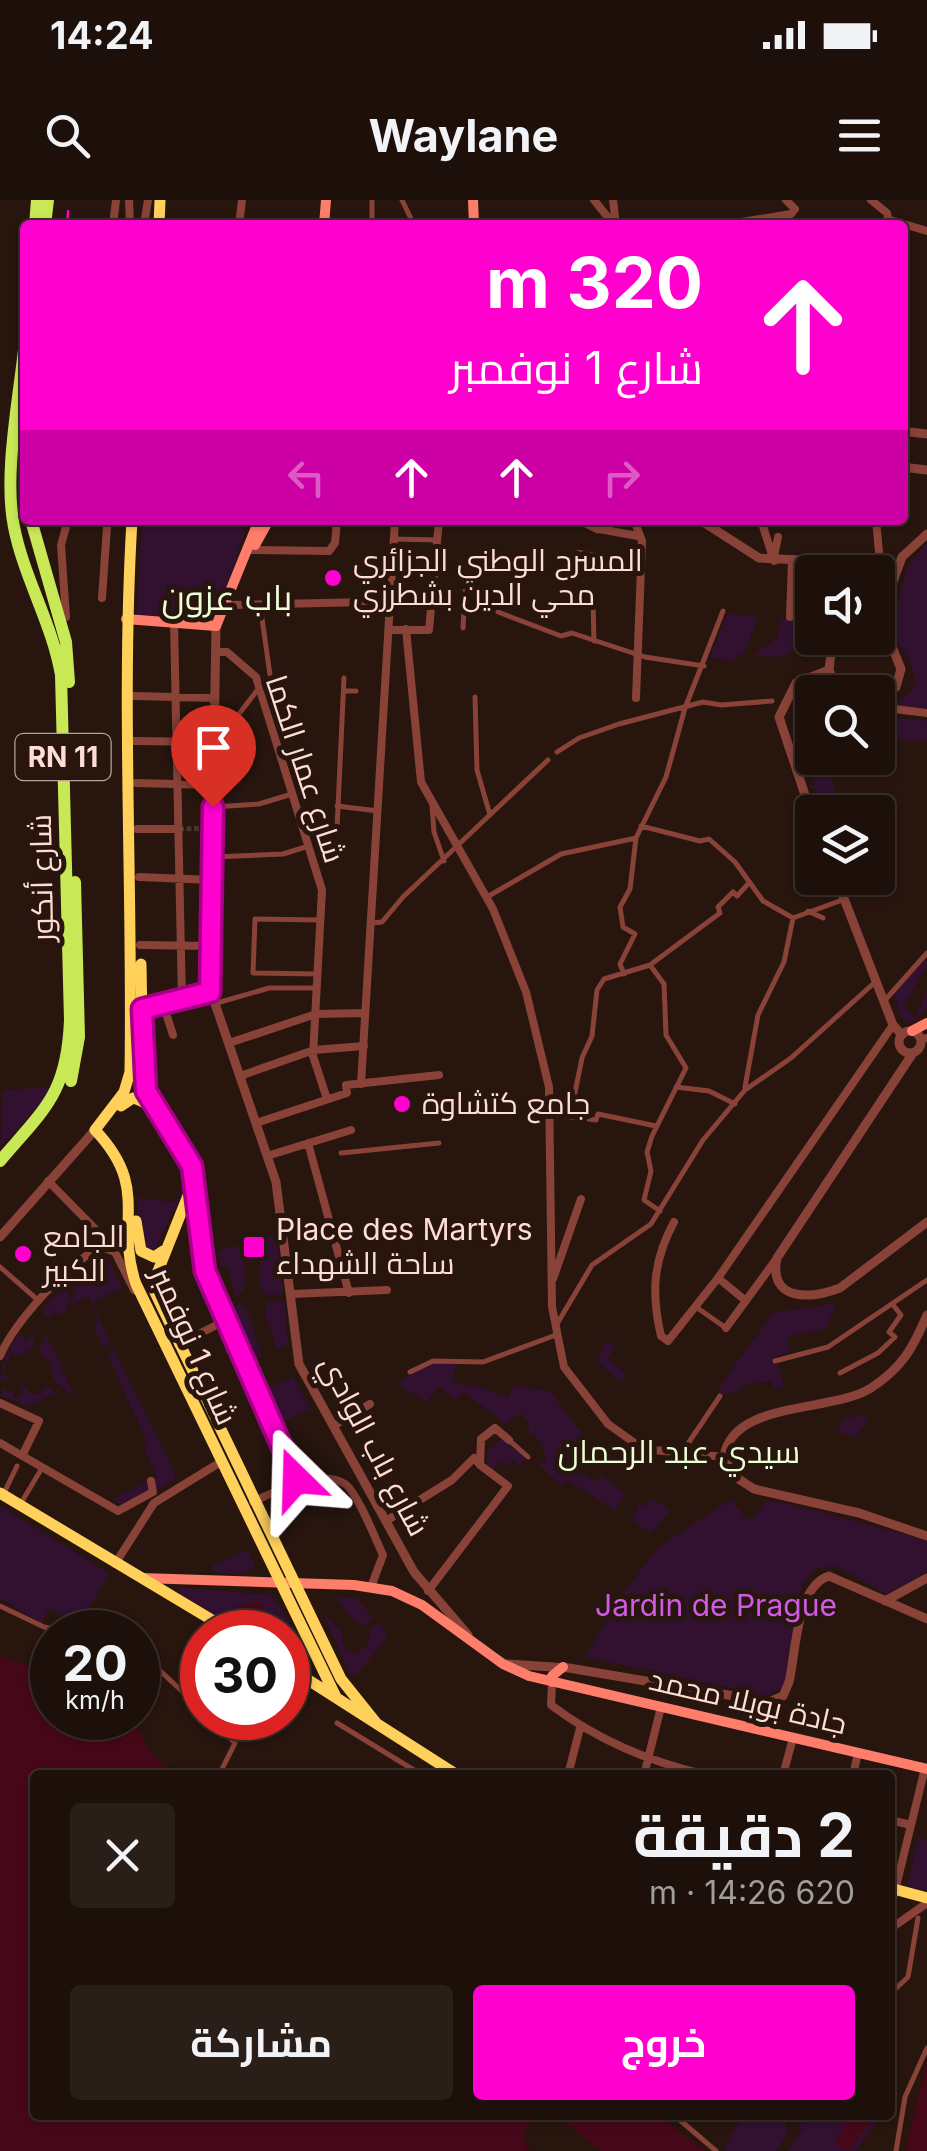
<!DOCTYPE html>
<html lang="ar">
<meta charset="utf-8">
<style>
body{margin:0;font-family:Inter,Cairo,sans-serif;background:#2a1e18;color:#f1f3f6;direction:rtl;height:100vh;display:flex;flex-direction:column;font-size:38px;white-space:nowrap}
*{box-sizing:border-box;margin:0}
p{font-size:32px;color:#a09d9c}
.icon{flex:none;width:55px;height:55px;fill:none;stroke:currentColor;stroke-width:2;stroke-linecap:round;stroke-linejoin:round}
.map{position:relative;flex:1;overflow:hidden;direction:ltr}
.drawer{position:absolute;left:30px;top:1570px;width:865px;height:350px;display:flex;flex-direction:column;background:#1d100a;border-radius:10px;box-shadow:0 2px 8px #0004,0 0 0 2px #3b302b;direction:rtl}
.drawer>*{flex:none}
.guide{position:absolute;left:20px;top:20px;width:888px;height:305px;border-radius:10px;box-shadow:0 2px 8px #0004,0 0 0 2px #3b302b;direction:rtl;background:#ff00ce;color:#fff;overflow:hidden}
.controls{position:absolute;left:795px;top:355px;display:grid;gap:20px}
.controls a{display:grid;place-items:center;width:100px;height:100px;border-radius:10px;background:#1d100a;box-shadow:0 2px 8px #0004,0 0 0 2px #3b302b;font-size:50px}
.speed{position:absolute;left:30px;top:1410px;display:flex;gap:20px;font-size:50px;font-weight:700;text-align:center}
.speed>*{display:grid;place-content:center;width:130px;height:130px;border-radius:50%;background:#1d100a;box-shadow:0 2px 8px #0004,0 0 0 2px #3b302b;line-height:1}
.speed small{font-size:25px;font-weight:400}
.speed .limit{border:15px solid #d22;background:#fff;color:#111}
.pin{position:absolute;display:grid;place-items:center;width:85px;height:85px;color:#fff;margin:-102px -42px;border-radius:50% 50% 50% 0;rotate:-45deg;box-shadow:0 0 10px #0007}
.pin .icon{rotate:45deg}
.me{position:absolute;width:110px;margin:-55px;rotate:338deg;stroke-linejoin:round;filter:drop-shadow(0 0 8px #0008)}
.turn{display:flex;align-items:center;gap:35px;height:210px;padding:0 40px;font-size:45px}
.turn .icon{width:130px;height:130px;stroke-width:2.5}
.turn b{display:block;font-size:70px;line-height:85px}
.lanes{display:flex;align-items:center;height:95px;padding:0 40px;background:#0003;justify-content:center;gap:50px;direction:ltr}
.lanes .off{opacity:.35}
.round{display:grid;place-items:center;flex:none;width:105px;height:105px;border-radius:10px;background:#2a1e18}
.headline{display:flex;align-items:center;justify-content:space-between;height:170px;padding:0 40px}
h1{font-size:60px;font-weight:700;line-height:75px}
.button{display:flex;gap:20px;margin-top:auto;padding:20px 40px}
.button a{flex:1;height:115px;border-radius:10px;background:#ff00ce;color:#fff;font-size:40px;font-weight:700;line-height:115px;text-align:center}
.button a+a{background:#2a1e18;color:#f1f3f6}
.status{display:flex;justify-content:space-between;align-items:center;height:70px;padding:0 50px;background:#1d100a;direction:ltr}
.status svg{height:28px;fill:currentColor}
header{display:flex;justify-content:space-between;align-items:center;height:130px;padding:0 40px;background:#1d100a;font-size:45px;font-weight:700}
.map>svg:first-child{display:block}
.green{fill:#31112f}
.water{fill:#460819}
.pier{fill:#27150e}
.lines{fill:none;stroke-linecap:round;stroke-linejoin:round}
.pedestrian-tunnel{stroke:#47332c;stroke-width:5;stroke-dasharray:5 2.5;stroke-linecap:butt}
.pedestrian{stroke:#884238;stroke-width:5}
.minor{stroke:#884238;stroke-width:8}
.tertiary{stroke:#884238;stroke-width:9}
.secondary{stroke:#ff7d6b;stroke-width:10}
.primary{stroke:#ffd15b;stroke-width:11}
.trunk{stroke:#c9e855;stroke-width:12}
.rail{stroke:#ff00ce;stroke-width:2.5;stroke-dasharray:15 12;stroke-linecap:butt}
.route-casing{stroke:#a60086;stroke-width:25}
.route{stroke:#ff00ce;stroke-width:18}
.poi-dot{fill:#ff00ce;stroke:#27150e;stroke-width:4}
.labels{text-anchor:middle;stroke-width:10;stroke-linejoin:round;paint-order:stroke}
.shield{fill:#27150e;stroke:#bea199;stroke-width:2.5}
.shield-label{font-size:28px;font-weight:bold;fill:#ffddd4}
.poi-label{font-size:30px;fill:#ffddd4;stroke:#27150e;text-anchor:start}
.street-label{font-size:30px;fill:#ffddd4;stroke:#27150e}
.park-label{font-size:30px;fill:#cf5be4;stroke:#27150e}
.neighbourhood-label{font-size:32px;fill:#ecffd6;stroke:#27150e}
.quarter-label{font-size:35px;fill:#ecffd6;stroke:#27150e}
</style>
<div class="status"><b>14:24</b><svg viewBox="0 0 49 12"><path d="M0 12V9h3v3zM5 12V6h3v6zM10 12V3h3v9zM15 12V0h3v12zM26 1h20v11H26zM47 4h2v5h-2z"/></svg></div>
<header><svg class="icon" aria-label="menu" viewBox="0 0 24 24"><path d="M4 6h16M4 12h16M4 18h16"/></svg>Waylane<svg class="icon" aria-label="search" viewBox="0 0 24 24"><circle cx="10" cy="10" r="6"/><path d="M15 15l6 6"/></svg></header>
<div class="map">
<svg width="927" height="1951" viewBox="0 0 927 1951">
<rect width="100%" height="100%" fill="#27150e"/>
<path class="green" d="M142,320h97l6,11 -29,86 -12,5 -67,-7z
M927,342v169l-49,-7v-4c17,4 32,1 38,-19l-6,-21 -20,-28 17,-64z
M727,414l31,3 -13,35 -13,9 -22,-4z
M781,418l13,1 -1,33 -17,5 -23,-2 25,-18z
M812,506v52h19l1,25 9,29h-18l-28,-84 -1,-12z
M878,516l49,5v20l-49,-2z
M925,754l2,12 -23,39 11,13 12,-27v18l-16,14 -10,-5 -8,-28z
M50,887l1,6 -51,54 3,-57z
M183,983l3,1 -33,69 -13,-8 -3,-47 38,4z
M277,1033l6,61 -16,2 -8,-9 2,-49z
M245,1043l-1,46 -8,9 -8,-32 -7,1 -4,-15z
M97,1057l11,1 14,30 -30,15 19,41 -8,3 -10,-22 5,-3 -9,-26 -19,10 10,-29 6,-4 -2,-6z
M74,1076l-8,35 -11,6 -2,-11 -1,13 -8,-5 -1,-5z
M284,1100l4,44 -11,5 -13,-39 4,-8z
M240,1103l8,9 14,44 -8,4 -17,-36 -2,-19z
M836,1103l-9,25 -39,9 1,15 -17,5 5,3 7,27 -10,2 -3,-8 -28,4 -8,11 -2,-6 -7,6 -9,-6 56,-77z
M35,1132l-3,17 -12,7 -9,-2 -8,19 8,4 -11,5c0,-15 10,-39 22,-49l4,8z
M46,1133l29,65 -22,-19 -2,-16 -12,-11z
M606,1140l9,7 -7,12 19,15 -5,9 -25,-22z
M114,1150l62,124 -4,7 -48,26 -11,-8 44,-22 -14,-30 5,-3 -41,-90z
M458,1161l-6,20 18,6 3,-3 36,14 4,-13 38,7 38,51 -19,16 8,8 -3,6 6,4 3,-4 11,9 6,-8 24,21 -10,16 -47,-31 -6,6 -24,-22 8,-3 -4,-16 -10,-13 -4,2 1,-10 -8,-11 -16,11 -41,-32 -9,7 -16,-12 -12,15 -29,-17 24,-20z
M293,1177l17,32 -28,13 -16,-33z
M18,1180l13,14 10,-1 4,-7 12,7 -30,13 -27,-11 4,-8 4,6 5,-2v7l10,-3z
M864,1215l5,5 -15,18 -16,-7 4,-12z
M501,1239l17,9 8,11 -6,8 -8,-7 -4,6 -9,-5 -6,9 -6,-3v-15z
M650,1298l21,12 -20,24 -20,-14 9,-17 6,4z
M732,1299l13,19 8,1 12,-18 15,1 139,36 8,4v30l-40,22 -51,-28 -21,2 -13,18 -18,100 -17,10 -182,-39 37,-62 37,-48z
M0,1306l110,68 -31,50 -29,-16 -9,15 -41,-25z
M247,1350l8,16 -11,8 -31,-2 -1,-6z
M177,1387l95,8 36,57v9l-9,5 -11,-5v-29h-47l-59,-34z
M335,1396l22,2 16,20 -7,7 -11,-3z
M321,1409l21,24 2,15 12,6 12,-10 2,-14 8,-8 8,8v9l-30,37 -6,-2z
M918,1638l9,3v50l-20,-5z
M743,1915h40l5,18 -12,18h-49l-3,-3z
M818,1915h55l5,5 -23,31h-67l14,-21 -3,-5z"/>
<path class="water" d="M256,1401l6,4 6,21 -8,2 -22,-14 -2,-7z
M0,1456l52,17v45h82c9,27 21,43 46,57h-145v340h583l47,6 40,30h-105l-49,-36 -19,7 -7,24 4,5h-529z
M927,1859v92h-22z
M850,1915l20,7 -22,29 -14,-7z"/>
<path class="pier" d="M138,1514l17,37 30,24 -34,-21 -15,-32z
M927,1854l-22,97h-5l13,-66z
M551,1915l12,5 37,31 -49,-31 -20,10 3,21h-5l-5,-12 2,-12 12,-10z"/>
<g class="lines">
<path class="pedestrian-tunnel" d="M179,629l34,-1"/>
<path class="pedestrian" d="M402,0l12,25
M372,25v-25
M393,339l45,1
M593,401l1,40
M260,404l10,71
M498,412l63,24 11,-3 73,24 59,9
M463,428l2,-37
M344,491h12
M475,497l2,73 13,45
M217,522l15,1 27,-35
M557,552l22,-14 40,-14 84,-22 18,3 51,-4
M337,606l41,5
M432,606l2,26 10,29
M213,607l46,-3 33,-10
M641,626l59,15 9,-2 26,23 28,39 30,17 -9,44 -26,53 -13,72
M337,629l7,-151
M213,657l70,-3 26,-8
M487,697l74,-43 75,-16
M808,711l15,7
M793,718l52,-19
M371,723l11,-1 21,-25 145,-137
M650,765l14,19 2,51 20,33 -34,68 -5,16 4,19 -7,29 16,11
M318,774l-65,-1 2,-54 65,1
M624,774l-4,-10 15,-30 -12,-7 -3,-20 10,-18 6,-51 30,-61 19,-69 38,-97
M886,799l41,-46
M217,803l52,-15h48
M676,887l33,4 26,13
M550,914l46,6 2,-6 58,12
M570,917l12,-59 10,-22 5,-46 7,-11 46,-14 70,-52 -2,-6 15,-15 4,4 10,-11
M341,953l98,-10
M0,1067l39,34
M696,1107l30,21
M557,1124l35,-59 59,-41 52,-84 42,-50 46,-32 83,-75
M775,1161l53,-14 99,-67
M410,1172l23,-11 50,1 73,-27
M840,1173l38,-20 17,-16 -6,-5 12,-17 -7,-9
M509,1240l19,17
M683,1251l37,-55
M4,1293l13,-27
M21,1303l21,-35
M0,1406l44,21 25,5
M138,1450l64,60
M210,1518l25,25 -16,32
M337,1523l85,52
M890,1794l18,-17 10,-59
M674,1915l42,36
M896,1951l9,-54 22,-49"/>
<path class="minor" d="M129,0l1,25
M594,0l20,25
M613,0l3,25
M871,0l16,13 2,10
M890,20l37,11
M113,25l3,-25
M144,25l4,-25
M239,25l3,-25
M723,25l68,-11 4,-5 -9,-9
M634,320l8,21 -6,157
M719,320l4,3
M761,320l13,41
M876,320l6,65 6,8
M599,329l39,7
M252,350l77,1 6,-8 2,-23
M579,354l61,11
M774,356l4,-19
M102,398l5,-71 -3,-7
M227,405l142,-3
M790,417l2,-56
M59,419l7,-2 -5,-72 7,-25
M174,423l8,378
M406,429l15,153 72,127 33,83 23,95 3,220 12,60 44,57 35,25 81,8
M389,430h40l10,-110
M216,452h11l29,25 66,213 -9,166 14,43
M802,479l5,7 21,6
M134,496l80,2
M878,507l49,6
M135,541l79,1
M136,583l77,2
M137,629h42
M139,677l73,3
M140,745l71,1
M164,807l9,28
M142,809l68,-17
M921,839l6,-1
M229,843l87,-29 49,-1
M240,876l74,-26 50,-4
M361,884l34,-564
M256,923l91,-30 -1,-8 93,-10
M308,943l41,150
M267,956l84,-26
M48,981l64,65 22,44
M194,986l11,85 91,210
M674,1022c-21,39 -23,71 -13,114l7,5 50,-63 175,-253
M718,1078l28,23
M553,1079l28,-80
M291,1094l96,-4
M726,1128l51,-70
M178,1145l48,-25
M0,1156c14,-33 69,-95 102,-109l13,5
M0,1203l39,18 -16,33
M333,1226l37,-22
M0,1243l118,68 35,-19 -2,-11
M253,1302c23,-11 67,-34 92,-18 12,8 31,56 38,71l-12,32
M386,1321l66,-41 22,-22 6,7 1,-26 14,-11 14,12
M115,1364l39,-61 65,-40
M428,1391l80,-105 -28,-21
M552,1482l-1,23c48,36 97,56 155,70
M568,1575l12,-47
M644,1575l17,-68
M783,1575l10,-37
M853,1575l5,-22
M890,1620l21,5
M890,1711l35,-143
M890,1729l37,-26"/>
<path class="tertiary" d="M902,231l25,3
M902,267l25,3
M580,320l18,9 19,-9
M700,320l59,38 66,3 14,11
M216,426l-6,363 66,193 23,182 115,208 54,63
M833,438l-4,32 5,11 49,11 13,-5 5,-18 -21,-52 22,-60 25,-23
M812,616l-33,-99 17,-34 33,-13
M836,678l57,147 9,10
M899 842a11 11 0 1 1 22 0a11 11 0 1 1-22 0Z
M913,853l-136,205c-9,44 34,41 63,30l87,-66
M0,1037l95,-107
M927,1115c-14,33 -25,53 -56,73 -39,25 -139,12 -147,69l10,19 20,13 105,24 68,23
M885,1401l42,-23
M506,1464l63,4 200,34 14,-6 6,-14c7,-29 7,-96 40,-106l98,43"/>
<path class="secondary" d="M473,0l1,25
M324,25l2,-25
M255,345l14,-25
M126,419l90,7 43,-106
M912,831l15,-8
M142,1378l212,7 38,6 30,14 81,59 26,12 398,93
M552,1482v-6l11,-9"/>
<path class="primary" d="M159,25l1,-25
M132,320c-11,184 1,368 -2,552l-6,20 -29,38c56,59 19,89 41,154l200,413
M141,764l2,116 9,24
M121,906l12,-8c26,6 64,57 60,85l-41,103 189,393 36,45
M136,1021l5,30 13,6 9,-6
M0,1293l232,139
M288,1467l169,108
M890,1688l37,10"/>
<path class="trunk" d="M35,25l2,-25
M45,25l3,-25
M31,320l35,122 3,40
M71,881l8,-44 -4,-155
M0,961c45,-53 67,-67 70,-141l-9,-345c-9,-52 -37,-97 -47,-148 -11,-54 6,-132 11,-187"/>
<path class="rail" d="M67,25l2,-25"/>
</g>
<g class="lines">
<g class="route-casing">
<path id="route" d="M213,607l-3,185 -68,17 4,82 46,75 13,105 91,208"/>
</g>
<use href="#route" class="route"/>
</g>
<g class="poi-dot">
<circle cx="333" cy="378" r="10"/>
<circle cx="402" cy="904" r="10"/>
<rect x="242" y="1035" width="24" height="24" rx="5"/>
<circle cx="23" cy="1054" r="10"/>
</g>
<g class="labels">
<rect class="shield" x="15.5" y="534" width="95" height="46" rx="8"/>
<g class="shield-label">
<text x="63" y="567">RN 11</text>
</g>
<g class="poi-label">
<text x="353" y="371">المسرح الوطني الجزائري<tspan x="353" dy="34">محي الدين بشطرزي</tspan></text>
<text x="422" y="914">جامع كتشاوة</text>
<text x="276" y="1040">Place des Martyrs<tspan x="276" dy="34">ساحة الشهداء</tspan></text>
<text x="43" y="1047">الجامع<tspan x="43" dy="34">الكبير</tspan></text>
</g>
<g class="street-label">
<text transform="translate(305 569) rotate(72)" y="10">شارع عمار الكما</text>
<text transform="translate(42 678) rotate(-91)" y="10">شارع أنكور</text>
<text transform="translate(194 1146) rotate(66)" y="10">شارع 1 نوفمبر</text>
<text transform="translate(374 1246) rotate(62)" y="10">شارع باب الوادي</text>
<text transform="translate(748 1502) rotate(13)" y="10">جادة بوبلا محمد</text>
</g>
<g class="park-label">
<text x="716" y="1416">Jardin de Prague</text>
</g>
<g class="neighbourhood-label">
<text x="679" y="1263">سيدي عبد الرحمان</text>
</g>
<g class="quarter-label">
<text x="227" y="410">باب عزون</text>
</g>
</g>
</svg>
<div class="controls">
<a><svg class="icon" aria-label="sound" viewBox="0 0 24 24"><path d="M4 9h4l5-4v14l-5-4H4zM17 9q2 3 0 6"/></svg></a>
<a><svg class="icon" aria-label="search" viewBox="0 0 24 24"><circle cx="10" cy="10" r="6"/><path d="M15 15l6 6"/></svg></a>
<a><svg class="icon" aria-label="layers" viewBox="0 0 24 24"><path d="M12 4l9 5-9 5-9-5zM3 14l9 5 9-5"/></svg></a>
</div>
<div class="speed"><div>20<small>km/h</small></div><div class="limit">30</div></div>
<div class="pin" style="left:213px;top:607px;background:#d93025"><svg class="icon" aria-label="arrive" viewBox="0 0 24 24"><path d="M6 21V4h12l-3 4 3 4H6"/></svg></div>
<svg class="me" style="left:296px;top:1279px" viewBox="-20 -20 40 40"><path d="M0-17L14 15 0 8-14 15z" fill="#ff00ce" stroke="#fff" stroke-width="4"/></svg>
<div class="guide">
<div class="turn"><svg class="icon" aria-label="ahead" viewBox="0 0 24 24"><path d="M12 20V5M6 11l6-6 6 6"/></svg><div><b>320 m</b>شارع 1 نوفمبر</div></div>
<div class="lanes"><svg class="icon off" aria-label="left" viewBox="0 0 24 24"><path d="M17 20v-9H6M10 6l-5 5 5 5"/></svg><svg class="icon" aria-label="ahead" viewBox="0 0 24 24"><path d="M12 20V5M6 11l6-6 6 6"/></svg><svg class="icon" aria-label="ahead" viewBox="0 0 24 24"><path d="M12 20V5M6 11l6-6 6 6"/></svg><svg class="icon off" aria-label="right" viewBox="0 0 24 24"><path d="M7 20v-9h11M14 6l5 5-5 5"/></svg></div>
</div>
<section class="drawer">
<div class="headline"><div><h1>2 دقيقة</h1><p>620 m · 14:26</p></div><a class="round"><svg class="icon" aria-label="close" viewBox="0 0 24 24"><path d="M6 6l12 12M18 6L6 18"/></svg></a></div>
<div class="button"><a>خروج</a><a>مشاركة</a></div>
</section>
</div>
